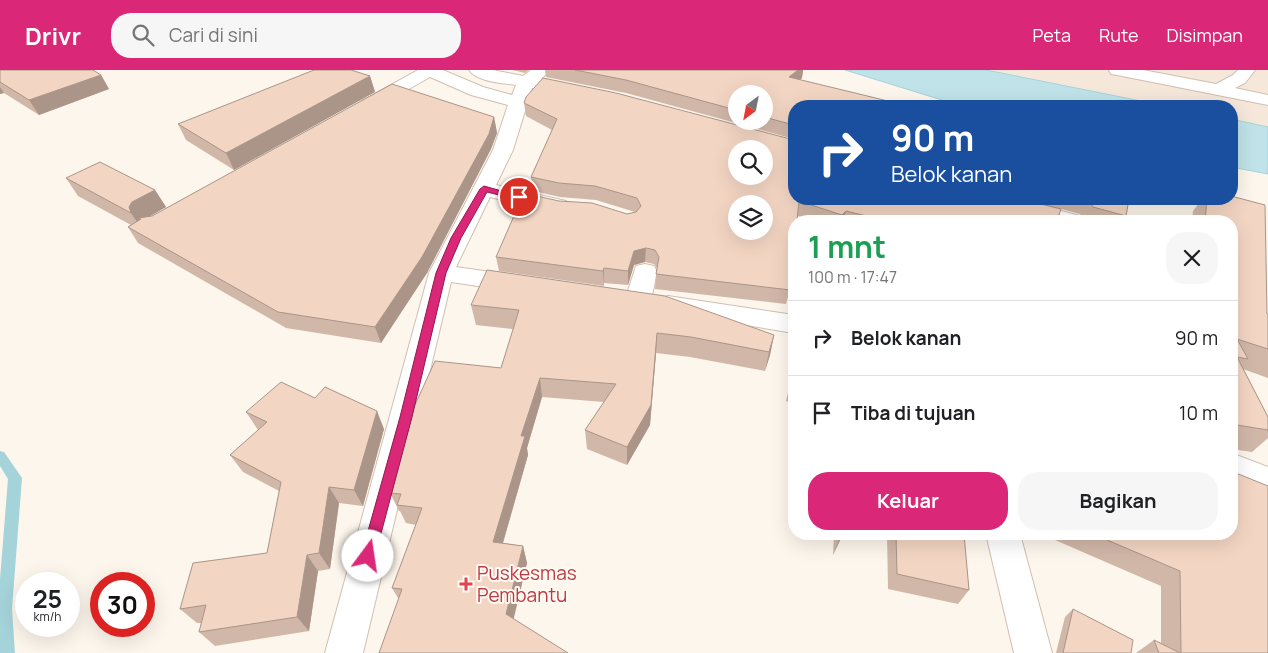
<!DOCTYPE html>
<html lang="id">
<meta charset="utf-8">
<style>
body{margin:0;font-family:Manrope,sans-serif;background:#f6f6f6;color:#202124;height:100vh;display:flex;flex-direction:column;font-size:19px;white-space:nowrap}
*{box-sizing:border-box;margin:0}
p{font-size:16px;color:#757577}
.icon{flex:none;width:28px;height:28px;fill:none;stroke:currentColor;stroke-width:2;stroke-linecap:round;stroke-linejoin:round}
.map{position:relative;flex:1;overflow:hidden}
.panel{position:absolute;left:788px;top:145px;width:450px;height:325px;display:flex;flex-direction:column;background:#fff;border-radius:20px;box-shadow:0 5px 20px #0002}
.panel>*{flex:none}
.top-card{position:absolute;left:788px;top:30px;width:450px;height:105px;border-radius:20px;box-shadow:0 5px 20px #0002;background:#1a4fa0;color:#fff;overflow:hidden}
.needle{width:32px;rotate:212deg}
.fabs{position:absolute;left:728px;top:15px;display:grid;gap:10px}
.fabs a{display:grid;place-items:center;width:45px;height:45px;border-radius:50%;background:#fff;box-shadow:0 5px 20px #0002;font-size:25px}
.speed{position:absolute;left:15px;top:502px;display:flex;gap:10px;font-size:25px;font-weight:700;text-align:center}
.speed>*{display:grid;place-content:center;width:65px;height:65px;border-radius:50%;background:#fff;box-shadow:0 5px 20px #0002;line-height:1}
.speed small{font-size:12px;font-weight:400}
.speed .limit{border:8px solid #d22;background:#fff;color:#111}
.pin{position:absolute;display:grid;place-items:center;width:42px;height:42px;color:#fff;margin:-21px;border:2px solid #fff;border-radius:50%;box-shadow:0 1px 5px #0007}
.me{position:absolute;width:55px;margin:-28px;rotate:14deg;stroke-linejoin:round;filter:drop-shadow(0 0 4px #0008)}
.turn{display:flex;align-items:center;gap:18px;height:105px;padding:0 20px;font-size:22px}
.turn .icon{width:65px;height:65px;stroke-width:2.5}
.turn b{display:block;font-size:35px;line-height:42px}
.round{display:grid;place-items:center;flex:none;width:52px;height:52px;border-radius:20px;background:#f6f6f6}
.summary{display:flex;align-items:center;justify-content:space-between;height:85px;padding:0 20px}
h1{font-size:30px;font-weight:700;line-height:38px;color:#1e9e55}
.primary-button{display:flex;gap:10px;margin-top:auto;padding:10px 20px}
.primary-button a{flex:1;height:58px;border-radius:20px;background:#db2777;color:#fff;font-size:20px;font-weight:700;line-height:58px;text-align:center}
.primary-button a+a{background:#f6f6f6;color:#202124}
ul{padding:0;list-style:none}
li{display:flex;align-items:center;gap:15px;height:75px;padding:0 20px;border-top:1px solid #e0e0e0}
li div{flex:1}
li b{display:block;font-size:19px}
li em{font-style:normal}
header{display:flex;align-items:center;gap:30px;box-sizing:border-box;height:70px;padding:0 25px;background:#db2777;color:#fff}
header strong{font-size:24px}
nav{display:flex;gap:28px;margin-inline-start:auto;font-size:18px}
.search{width:350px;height:45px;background:#f6f6f6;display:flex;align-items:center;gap:12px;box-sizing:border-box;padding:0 18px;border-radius:20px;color:#757577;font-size:19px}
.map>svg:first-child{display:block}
.residential{fill:#f5e8da}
.water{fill:#bfe3e8;stroke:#a5d3da}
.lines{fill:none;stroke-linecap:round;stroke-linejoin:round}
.stream{fill:#a5d3da;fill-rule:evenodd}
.street-casing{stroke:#d1beb0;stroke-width:2}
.street{fill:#fff;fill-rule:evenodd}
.wall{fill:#d1b7a8;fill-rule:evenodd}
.shaded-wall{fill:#aa9588}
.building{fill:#f3d5c3;stroke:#aa9588;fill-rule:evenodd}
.route{fill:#db2777;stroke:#8e194d}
.health-dot{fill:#e0444e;stroke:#fffaf3;stroke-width:2}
.labels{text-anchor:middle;stroke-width:4;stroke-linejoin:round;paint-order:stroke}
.near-health-label{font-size:19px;fill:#be3a42;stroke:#fffaf3;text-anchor:start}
</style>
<header>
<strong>Drivr</strong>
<div class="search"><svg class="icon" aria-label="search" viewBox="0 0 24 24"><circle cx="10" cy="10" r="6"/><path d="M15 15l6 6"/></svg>Cari di sini</div>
<nav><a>Peta</a><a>Rute</a><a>Disimpan</a></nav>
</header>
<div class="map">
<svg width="1268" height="583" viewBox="0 0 1268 583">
<rect width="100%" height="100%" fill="#fdf6ec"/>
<path class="residential" d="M986,0h282v57l-37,-8v-13h-65z"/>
<path class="water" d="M845,0h141l180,36h-205z
M1231,49l37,8v47l-37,-7z"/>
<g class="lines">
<path class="stream" d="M0,381l4,1 18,26 -10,131 3,44h-15v-74l8,-100 -8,-13z"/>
<g class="street-casing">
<path id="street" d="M418,0h25l40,17 29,8 4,-10c-13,-2 -39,-3 -47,-15h24l30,6 8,-6h19l-9,9 8,1 3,4 -3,4h-17l-19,62 -17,35 70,16 3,5 -3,5 -8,2 -68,-16 -34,70 63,9 9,2 3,6 -3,6 -9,2 -68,-10 -88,371h-38l104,-380 64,-123 15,-45 -37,-10 -41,-18 -56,32h-12l-3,-4 3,-4z
M1109,0h34l73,14 17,-9 5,-5h17l-10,13 -10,5 33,7v10l-151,-30 -6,-1z
M982,129h34l64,17 3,5h-35l-63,-17z
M645,194l9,2 3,6 -6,28 -4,6 -9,2 -9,-2 -4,-6 11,-34z
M668,226l126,19v18l-135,-22 -4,-6 4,-6z
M1231,383l37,14v28l-37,-15z
M986,464h34l32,119h-38z"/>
</g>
<use href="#street" class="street"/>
</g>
<path class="wall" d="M0,0l101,5 8,14 -70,26 -35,-22 -4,1z
M512,0h17l-4,3z
M545,0h258l-1,8 -2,2 -6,26v33l-168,-46 -80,-16zM736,24h28v27h-28z
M370,6l5,16 -141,78 -48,-30 -8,-16z
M524,33l270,96 254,7 -26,-7h107l-3,17 -3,5h-38l-5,-7 -19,-5 -4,12h-243l-16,-5 -8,74 -4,14 -131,-15 1,-15 1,-6 -3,-4 -9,-2 -11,3 -6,20 -24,-2v3l-105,-15 -3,-14 63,-56 68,13 8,-2 -39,-12 -36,-3 -27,-6 -2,-14 21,-47 -26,-14z
M494,47l3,16 -6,16 -64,124 -46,70 -95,-15 -148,-85 -10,-16 3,-2 -53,-29 -12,-18 89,12 11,17 -17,10 3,-1z
M1202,129h29l36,115h1v64l-25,-9 25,48v21l-16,14 -21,-3v-228h-39l1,-10z
M471,235l303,30 -4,20 -5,16 -75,-14 -34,-4 -6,72 -23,40 -40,-16 -2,-19 19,-28 -62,-5 -15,51 1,7 -25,88 20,3 4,17 -14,56 -115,-21 -6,-10 24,-63 -10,-2 -6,-12h-1l-9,-18 111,-125 12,-39 -37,-4z
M794,307v27l-8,-3 4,-17z
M246,342l138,17 -21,77 -24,-3 -9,66 -12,2 -9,60 -94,15 -16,-14 3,-9h-5l-17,-14 87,-56 12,-62 -36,-19 -13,-17 28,-25z
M834,464h9l-10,21z
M887,464h77l5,56 -11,14 -70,-15z
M1057,464h174l37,119h-132l18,-13 7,3v-57l-106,-46z
M1073,539l58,44h-75l9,-36z"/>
<path class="shaded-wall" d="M798,0h5l-1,8 -15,12 2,-13z
M101,5l8,14 -70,26 -10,-15z
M370,6l5,16 -141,78 -8,-17z
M0,17l4,6 -4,1z
M494,47l3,16 -6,16 -64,124 -46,70 -6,-16z
M155,120l11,17 -23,13 -5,-2 4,5 1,8 -12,-18 -2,-6 3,-5z
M846,141l-3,10h-2l1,-6z
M646,178l-1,14 -11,3 -6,20v-14l6,-20z
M604,198v18l-1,-15z
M657,263l-1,20 -6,72 -23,40v-18z
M774,265l-4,20 -5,16 4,-19z
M540,308l2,19 -15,51 1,7 -30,105 -5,-18 28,-106z
M377,341l7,18 -21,77 -9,-16z
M329,417l10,16 -9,66 -11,-16z
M842,464h1l-10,21 6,-15z
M523,476l4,17 -16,67 -5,-16z
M307,485l11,16 -9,60 -12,-14z"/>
<path class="building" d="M0,0h93l8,5 -72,25 -29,-18z
M314,0h37l19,6 -144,77 -48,-29z
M575,0h223l-9,7 103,25 -3,4h-95v19l-30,-8v-23h-28v16l-110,-30z
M543,8l73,15 178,47v59h226l41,10 -4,12h-170l-41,-10 -4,4 -43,-14 -2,20h-3v31l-4,38 -134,-16 3,-17 -4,-7 -9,-2 -12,3 -6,20 -24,-3 -1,3 -107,-14 28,-64 35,8 33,2 35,11 9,-2 5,-6 -4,-8 -42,-12 -36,-3 -28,-6 26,-58 -33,-16 2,-6zM736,79h28v27h-28zM736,134h28v27h-28z
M392,14l102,33 -5,17 -67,123 -47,70 -97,-15 -150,-85 13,-8 -3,-1 14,-2z
M100,92l55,28 -23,12 -3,5 2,6 -65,-35z
M1231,126l34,9 2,109h1v35l-31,-10 11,20 -11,-2 31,60v13l-37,-6v-203h-26l2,-22h24z
M1084,129h45l-3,17 -33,-9 -5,-7z
M487,200l178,26 109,39 -5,17 -78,-15 -34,-4 -6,72 -24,42 -42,-17 31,-46 -76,-6 -19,58h4l-32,106 30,4 -17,68 62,39h-189l23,-64 -10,-1 30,-80 -25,-3 4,-11 -11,-1 19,-75 26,-57 66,7 18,-58 -48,-5z
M794,307v8l-4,-1z
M281,312l34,16 10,-11 52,24 -23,79 -25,-3 -10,66 -12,2 -10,62 -98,15 7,-27 -26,4 13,-46 74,-10 14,-71 -51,-27 37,-33 -21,-10z
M1231,401l37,15v167h-87l-1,-82 -87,-37h138z
M840,464h2l-3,6z
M896,464h68l5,56 -72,-16z
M1073,539l60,31 -2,13h-68z
M1154,570l26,13h-21z"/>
<path class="route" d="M484,116l39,11 -4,3 -32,-8 -26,46 -15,35 -34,144 -37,139 -2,4 -5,2 -5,-2 -2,-4 39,-139 36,-144 15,-35 29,-49z"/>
<path class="health-dot" d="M463.5 506.5h5v5h5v5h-5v5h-5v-5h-5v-5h5z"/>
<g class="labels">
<g class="near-health-label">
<text x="477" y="510">Puskesmas<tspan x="477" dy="22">Pembantu</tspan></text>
</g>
</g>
</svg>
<div class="fabs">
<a><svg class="needle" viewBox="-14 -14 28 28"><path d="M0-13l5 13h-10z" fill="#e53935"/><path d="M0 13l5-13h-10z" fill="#757577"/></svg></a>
<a><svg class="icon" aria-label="search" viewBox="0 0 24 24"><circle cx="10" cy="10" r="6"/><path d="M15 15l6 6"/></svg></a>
<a><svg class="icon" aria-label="layers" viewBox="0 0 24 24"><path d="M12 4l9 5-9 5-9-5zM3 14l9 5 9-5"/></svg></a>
</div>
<div class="speed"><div>25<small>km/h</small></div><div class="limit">30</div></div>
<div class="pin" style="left:519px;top:127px;background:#d93025"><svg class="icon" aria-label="arrive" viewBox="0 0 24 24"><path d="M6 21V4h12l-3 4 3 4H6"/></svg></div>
<svg class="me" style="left:368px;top:486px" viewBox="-20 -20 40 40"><circle r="19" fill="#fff"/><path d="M0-13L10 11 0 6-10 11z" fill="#db2777"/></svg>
<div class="top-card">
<div class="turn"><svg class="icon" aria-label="right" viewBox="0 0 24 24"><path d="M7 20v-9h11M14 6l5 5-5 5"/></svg><div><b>90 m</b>Belok kanan</div></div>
</div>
<section class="panel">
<div class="summary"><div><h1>1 mnt</h1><p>100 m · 17:47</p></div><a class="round"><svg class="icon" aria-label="close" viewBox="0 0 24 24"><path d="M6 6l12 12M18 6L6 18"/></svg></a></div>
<ul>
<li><svg class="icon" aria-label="right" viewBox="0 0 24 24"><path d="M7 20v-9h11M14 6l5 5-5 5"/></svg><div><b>Belok kanan</b></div><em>90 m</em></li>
<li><svg class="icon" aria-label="arrive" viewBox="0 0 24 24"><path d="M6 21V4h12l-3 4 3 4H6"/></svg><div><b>Tiba di tujuan</b></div><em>10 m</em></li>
</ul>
<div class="primary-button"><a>Keluar</a><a>Bagikan</a></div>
</section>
</div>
